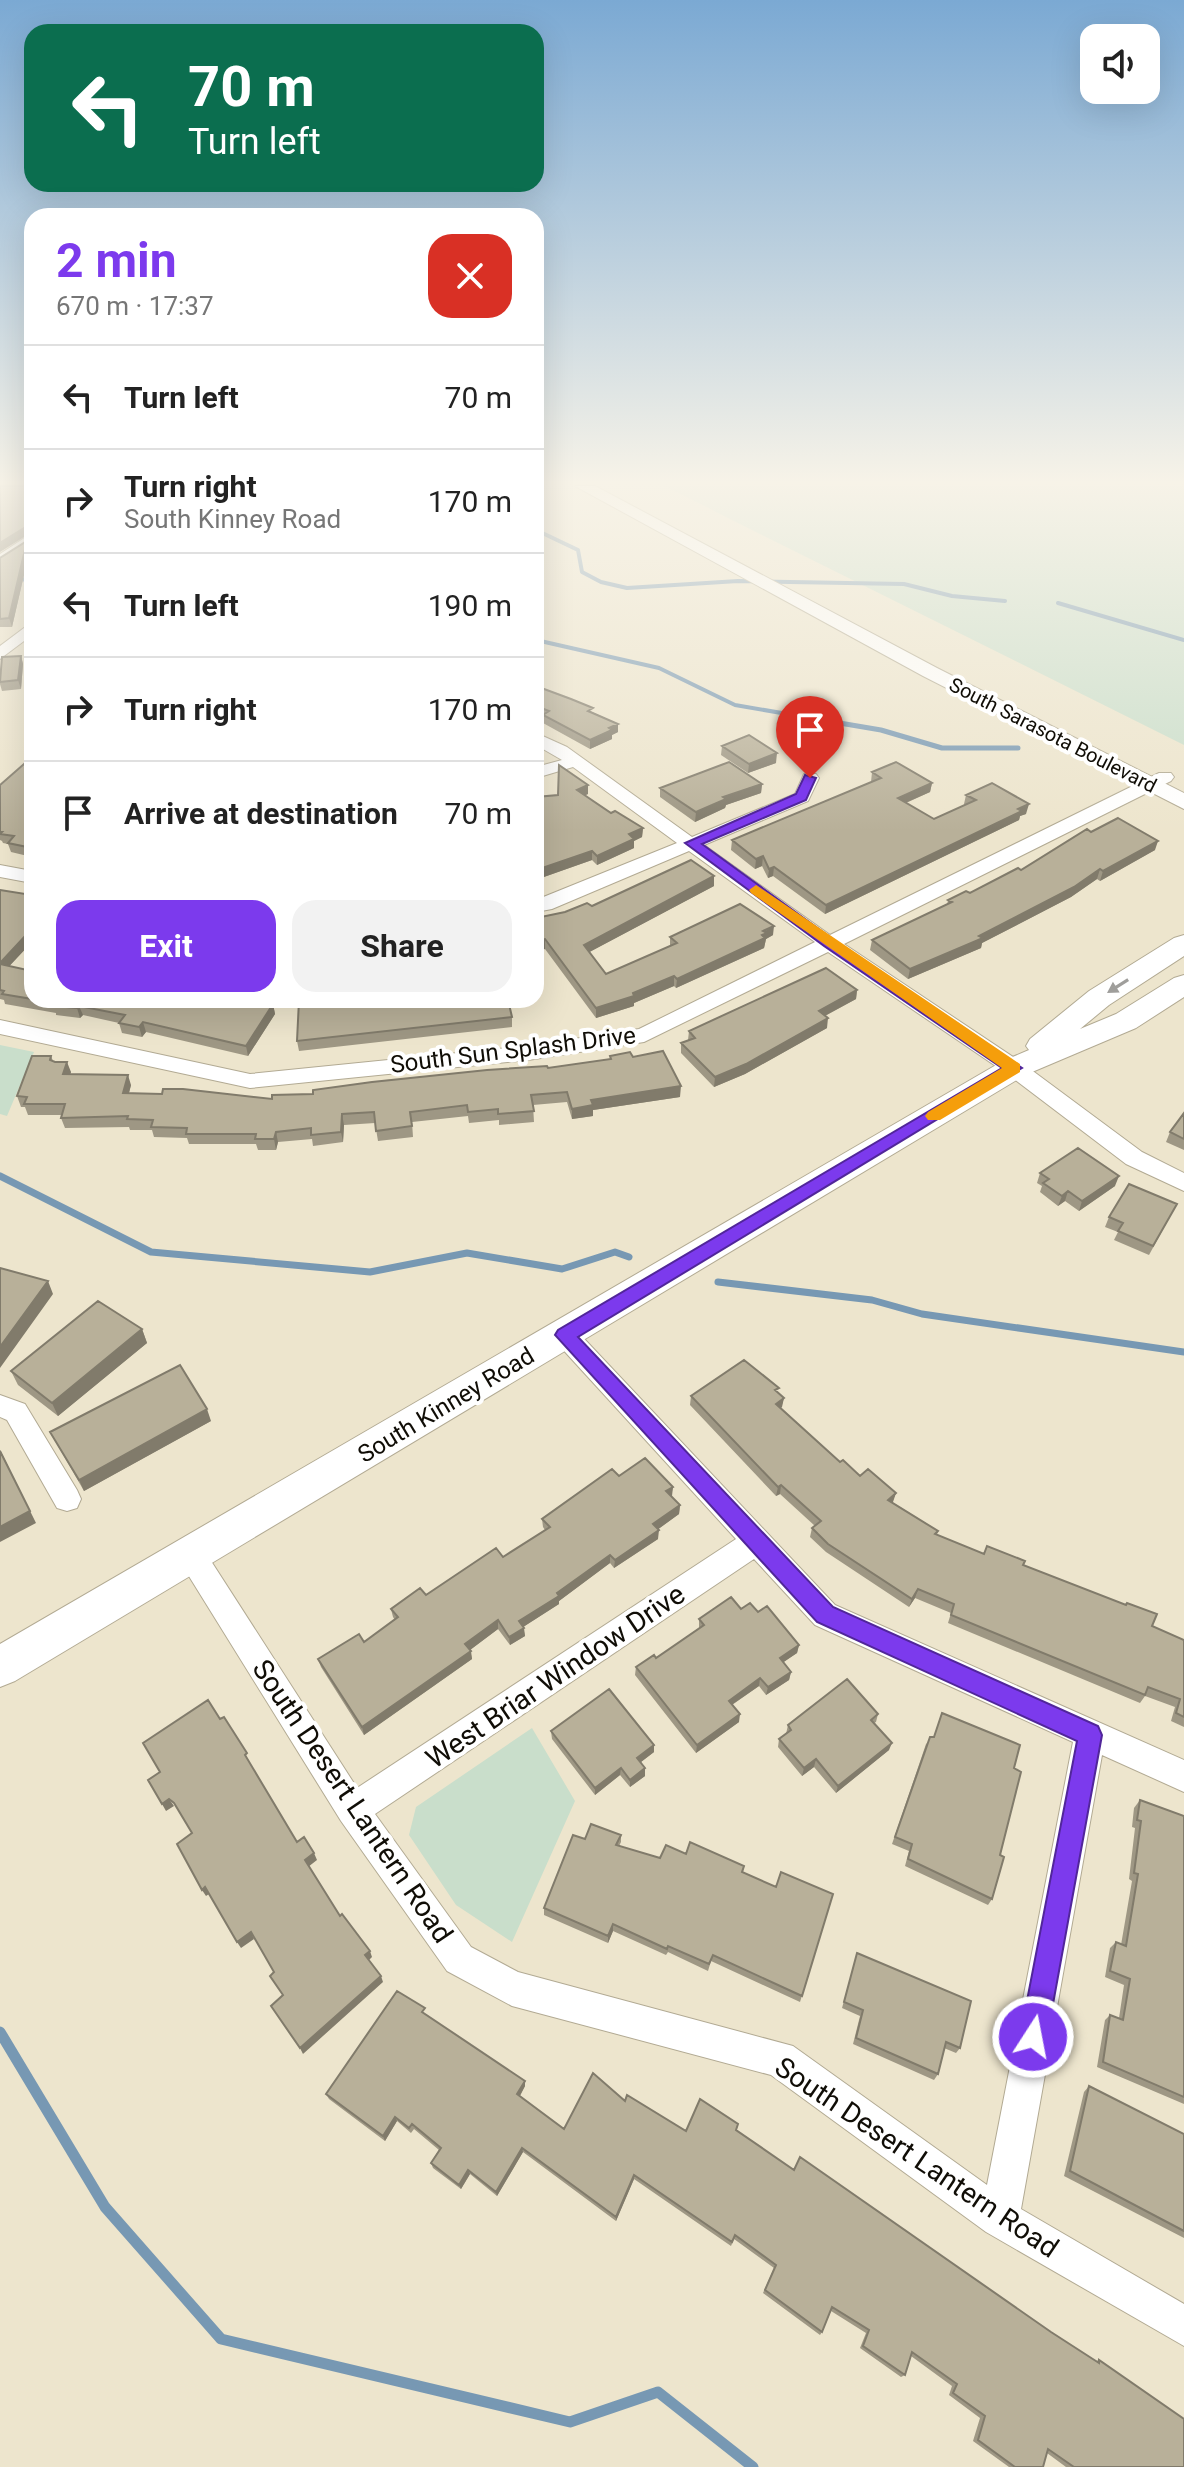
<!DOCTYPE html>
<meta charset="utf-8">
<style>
body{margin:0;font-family:Roboto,sans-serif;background:#f2f2f2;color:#222;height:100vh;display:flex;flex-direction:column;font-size:30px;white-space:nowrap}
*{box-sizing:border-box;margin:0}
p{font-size:26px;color:#767676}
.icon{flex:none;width:44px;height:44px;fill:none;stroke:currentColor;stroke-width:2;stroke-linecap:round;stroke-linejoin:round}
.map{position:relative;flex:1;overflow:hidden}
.details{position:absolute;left:24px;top:208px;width:520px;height:800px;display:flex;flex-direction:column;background:#fff;border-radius:24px;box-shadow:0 8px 32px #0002}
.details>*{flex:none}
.guide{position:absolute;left:24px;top:24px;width:520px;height:168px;border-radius:24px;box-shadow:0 8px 32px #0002;background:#0b6e4f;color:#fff;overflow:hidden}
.tools{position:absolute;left:1080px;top:24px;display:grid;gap:16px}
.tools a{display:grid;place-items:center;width:80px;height:80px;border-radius:16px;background:#fff;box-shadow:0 8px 32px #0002;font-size:40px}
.pin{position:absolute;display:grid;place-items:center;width:68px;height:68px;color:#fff;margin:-82px -34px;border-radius:50% 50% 50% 0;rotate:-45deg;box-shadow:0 0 8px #0007}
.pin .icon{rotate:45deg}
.me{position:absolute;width:88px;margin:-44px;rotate:11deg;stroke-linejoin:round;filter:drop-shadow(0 0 6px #0008)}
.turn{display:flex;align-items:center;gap:28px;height:168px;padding:0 32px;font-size:36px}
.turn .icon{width:104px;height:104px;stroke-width:2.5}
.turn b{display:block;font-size:56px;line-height:68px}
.round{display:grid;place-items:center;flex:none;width:84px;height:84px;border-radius:24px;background:#f2f2f2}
.overview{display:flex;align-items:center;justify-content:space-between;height:136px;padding:0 32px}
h1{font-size:48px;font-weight:700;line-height:60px;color:#7c3aed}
.button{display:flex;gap:16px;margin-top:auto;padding:16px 32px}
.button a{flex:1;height:92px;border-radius:24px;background:#7c3aed;color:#fff;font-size:32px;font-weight:700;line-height:92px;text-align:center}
.button a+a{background:#f2f2f2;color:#222}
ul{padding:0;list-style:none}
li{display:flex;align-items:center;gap:24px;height:104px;padding:0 32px;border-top:2px solid #e0e0e0}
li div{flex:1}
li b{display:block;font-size:30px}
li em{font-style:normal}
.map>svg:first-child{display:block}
.green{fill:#c9decb}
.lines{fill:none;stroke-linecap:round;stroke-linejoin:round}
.stream-far3{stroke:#7798b3;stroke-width:4}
.stream-far2{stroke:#7798b3;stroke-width:5}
.stream-far1{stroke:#7798b3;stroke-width:7}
.stream{stroke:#7798b3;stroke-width:11}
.minor-casing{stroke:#b2aa93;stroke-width:2}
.tertiary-casing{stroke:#b2aa93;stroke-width:2}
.secondary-casing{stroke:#b2aa93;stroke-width:2}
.minor{fill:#fff;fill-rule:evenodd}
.tertiary{fill:#fff;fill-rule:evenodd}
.secondary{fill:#fff;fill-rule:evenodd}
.wall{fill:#9e9784}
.shaded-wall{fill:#817b6b}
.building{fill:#b8b099;stroke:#817b6b;stroke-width:2}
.oneway{fill:#9f9e9b}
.route{fill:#7c3aed;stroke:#51269a;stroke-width:2}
.slow{fill:#f59e0b}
.labels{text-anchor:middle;stroke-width:8;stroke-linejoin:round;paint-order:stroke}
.far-street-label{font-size:20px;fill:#100d06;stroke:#fff}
.street-label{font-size:24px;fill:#100d06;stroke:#fff}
.near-street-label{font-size:28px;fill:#100d06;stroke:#fff}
</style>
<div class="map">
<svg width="1184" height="2467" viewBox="0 0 1184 2467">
<rect width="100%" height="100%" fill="#ede5cd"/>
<path class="green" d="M665,486h519v259l-450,-224z
M0,1045l34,7 -27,64 -7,-2z
M532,1728l43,73 -63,141 -56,-37 -47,-70 7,-28z"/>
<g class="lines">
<path class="stream-far3" d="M536,530l42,20 4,22 19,10 26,6 111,-7 166,3 48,12 53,5
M0,578l32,2
M1058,603l126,37
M536,640l123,28 76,37 93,16"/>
<path class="stream-far2" d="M816,719l65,11 61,18h76"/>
<path class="stream-far1" d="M0,1176l151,76 219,20 97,-19 95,16 53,-17 14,5
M718,1282l154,18 50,14 262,38"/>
<path class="stream" d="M0,2032l105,175 116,132 349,83 88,-30 95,75"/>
<g class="minor-casing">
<path id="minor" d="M32,533v11l-32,21v-11z
M32,622v13l-32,24v-13z
M536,733l31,14 125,90 103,-43 9,-20h12l3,4 -11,23 -104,44 126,90 329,-162h12l3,4 -3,4 -327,163 178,119 120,89 42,21v18l-58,-27 -120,-91 -178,-121 -184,90 -116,18 -278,28 -250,-54v-14l250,54 278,-28 111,-17 176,-87 -126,-91 -137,58 -16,3v-12l141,-57 -104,-76 -37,11v-11l26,-7 -26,-15z
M0,865l32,6v12l-32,-6z
M565,1325l9,3 261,277 349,155v32l-82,-37 -81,454 163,95v42l-198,-114 -215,-157 -259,-69 -65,-35 -106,-150 -159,-256 -4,-9 4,-9 10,-4 10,4 155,241 379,-249 -180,-197 -4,-7 4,-7zM754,1559l61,66 258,117 -86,443 -194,-139 -275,-74 -47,-25 -96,-133z
M0,1395l25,9 52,86 4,9 -4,9 -10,3 -10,-3 -50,-88 -7,-3z"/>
</g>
<g class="tertiary-casing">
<path id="tertiary" d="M575,486h20l342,182 247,125v16l-261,-133z"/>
</g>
<g class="secondary-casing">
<path id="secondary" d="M1184,935v21l-75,49 -29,24 36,-15 58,-36 10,-3v22l-48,31 -111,47 -1010,606 -15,6v-43l1003,-583 26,-11 -3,-4 4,-7 59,-48 85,-53z"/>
</g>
<use href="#minor" class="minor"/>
<use href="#tertiary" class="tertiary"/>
<use href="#secondary" class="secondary"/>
</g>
<path class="wall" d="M30,549l-18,78h-12v-69z
M21,656l2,8 -2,25 -19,2 -2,-7v-7z
M536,686l82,38v8l-6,3v4l-22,10 -47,-26v-6l-7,-3z
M722,746l54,17 -28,10 -27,-18z
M32,757v100l-21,-5 -3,-8 -5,-1 -1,-2 -2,-1v-55z
M872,772l60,11 -2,9 -24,11 28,16 32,-14 -2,-1 2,-9 60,19 -6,2 -1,4 -194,94 -52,-38 -5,2 -6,-12 -7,3 -24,-19 1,-10 139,-58z
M762,784l-1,9 -35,12 -1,3 -30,14 -35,-25v-9z
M588,785v9l-3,1 26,18 32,15 -1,9 -8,4v7l-37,17 -5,-5 -51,18v4l-5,1 22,-88z
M1091,832l64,18 -55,31 -3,-2 -26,18 -89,46 -1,5 -73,31 -38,-29 2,-10 75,-35 1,-5 22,-7 51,-23z
M714,876v10l-125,66 17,22 64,-28v-9l103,-2 -7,4 -2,9 -88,40 -2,-2 -40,17v3l-38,12 -51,-69 -9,2v-33l56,-12z
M0,890l32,5v49l-1,-1 -22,23 23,5v29h198l43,4 2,10 -27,42 -102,-24 -4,5 -20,-4 -3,-10 -36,-8 -3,3 -24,-3v-2l-51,-9 -1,-4 -4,-1z
M857,990l-1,9 -31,17 2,12 -82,46 -31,13 -33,-34v-10l7,-3 1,-9z
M512,1017v10l-213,24 -2,-10z
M51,1056l2,5 18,11 -1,2 61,11 -2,8 143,6 41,-5 235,-26 62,-9v-3l23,1 47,40 -87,13v6l-21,3 -5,-17 -34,3 1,17 -35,3v-5l-30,3 -1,-7 -56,6 1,15 -35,4 -3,-18 -31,2 -1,17 -30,4 -1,-7 -34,3 -2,8h-18l-2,-6h-67l-2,-6 -33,-1 -2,-7h-22l-1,-3 -64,1 -4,-10 1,-3h-34l-3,-8h-4l-4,-11z
M1184,1113v37l-18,-8 4,-10z
M1040,1173l75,13 -36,25 -14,-10 -7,5 -18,-14 2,-6 -5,-3z
M1172,1213l-23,42 -35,-15 4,-8 -13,-5 4,-10z
M142,1329l5,14 -89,73 -40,-31 -7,-14z
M778,1393l6,5 -3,10 59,54 20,14 36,17 -4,9 46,29 -1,4 47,19 39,11 129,61 32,14v87l-13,-6 4,-14 -30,-11 -5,7 -192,-80 3,-10 -36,-15 -6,9 -83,-55 -16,-15 2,-9 3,-2 -35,-32 -4,2 -86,-91 1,-9z
M211,1421l-127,70 -34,-59z
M619,1476l54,11 -2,9 9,9 -1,9 -21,15v10l-44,29 -4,-5 -51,38v3l-36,23 2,9 -15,9 -12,-16 -28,21 2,9 -108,76 -43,-68 -3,-8 46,-17 31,-22 -2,-3 -2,-8 35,-14 77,-38 42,-27 -2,-3 -1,-8z
M741,1609l17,3 41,33 -2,8 -14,9 8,10 -2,8 -23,15 -7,-9 -27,19 7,17 -43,31 -61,-78 1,-8 20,-9 43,-30v-9z
M942,1713l72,55 -22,131 -4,6 -83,-39 4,-15 -17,-7 34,-100 8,-7z
M878,1714l-2,8 -2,1 15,27 -53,43 -22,-26 -12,9 -24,-29 1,-8 7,-5 2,-9z
M551,1731l103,21 -13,10 4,6v8l-15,11 -10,-12 -25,20 -43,-56z
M1140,1800l44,16v288l-87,-37 8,-47 5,-5 9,3 5,-33 -19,-8 5,-29 6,-6 5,3 11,-64 -3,-2 6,-51 -3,-1 2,-19z
M621,1835v7l-2,4 41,12 26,-4 58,12 -1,6 33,15 57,7 -33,108 -89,-41 -3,10 -40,-19 -2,3 -53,-24 -5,12 -64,-28v-7l41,-69z
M857,1953l103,95 -4,5 -12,-5 -6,26 -4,6 -81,-36 7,-28 -18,-8z
M426,2014l99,72 -5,10 44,33 61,-28 61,30 50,-1 58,40 302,191 3,-1 85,107h-118l-19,-14 -4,14h-34l-36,-26 7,-23 -31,-23 3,-9 -41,-30 -6,19 -4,2 -41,-29 6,-15 -35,-22 -9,21 -2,3 -57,-42 11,-25 -40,-29 -3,7 -97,-67 -18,42 -93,-69 -26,44 -27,-22 -9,15 -28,-21 -2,-5 8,-13 -25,-21 -3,4 -14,-12 -12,20 -56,-42 -3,-5z
M1089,2086l95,48v104l-120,-62 20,-84z"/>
<path class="shaded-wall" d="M32,522v10l-32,20v-9z
M27,541l3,8 -18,78 -3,-9z
M21,656l2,8 -2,25 -3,-9z
M618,724v8l-6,3v4l-22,10v-9z
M777,753l-1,10 -28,10 1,-9z
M932,783l-2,9 -34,15 2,-9z
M762,784l-1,9 -35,12 -1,3 -30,14 1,-10 27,-15z
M588,785v9l-11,5v-9z
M1029,804l-3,10 -6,2 -1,4 -194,94 1,-9z
M643,828l-1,9 -8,4v7l-37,17v-9l32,-22z
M1158,841l-3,9 -55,31 3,-10z
M592,851v9l-51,18v4l-5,1v-9l3,-5z
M763,856l-1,10 -7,3 1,-10z
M774,867l-1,9 -5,2 1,-9z
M1100,869l-3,10 -26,18 -89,46 -1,5 -73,31 2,-10z
M714,876v10l-130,69v-10z
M774,926l-1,9 -7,4 -2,9 -88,40 1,-9z
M27,934l4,9 -29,31 -2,-11z
M545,939v10l-9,2v-10z
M674,976v10l-40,17v3l-38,12v-10z
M857,990l-1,9 -39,21 2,-9z
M273,1004l2,10 -27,42 -2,-10z
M79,1006l4,9 -3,3 -3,-10z
M828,1018l-1,10 -82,46 -31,13 1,-10z
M143,1022l3,10 -4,5 -3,-10z
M67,1062l4,10 -4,12 -4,-10z
M128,1075l3,10 -5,19 -3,-11z
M681,1086l-1,11 -87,13v6l-21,3v-10l19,-9z
M342,1114l2,11 -1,17 -2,-10z
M276,1132l2,10 -2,8 -2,-11z
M1119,1176l-4,10 -36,25 3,-10z
M1068,1191l-3,10 -7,5 4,-10z
M48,1281l5,13 -53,74v-21z
M142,1329l5,14 -89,73 -6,-13z
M784,1398l-2,9 -7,6 1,-9z
M207,1409l4,12 -127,70 -5,-11z
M0,1450l36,73 -36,19z
M781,1485l-1,9 -4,2 2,-9z
M673,1487l-1,9 -6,4v-9z
M896,1493l-3,9 -8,6 3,-8z
M680,1505l-1,9 -26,19v-9z
M659,1530l-1,9 -44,29 1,-8z
M610,1555v8l-51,38v3l-39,25 -1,-8z
M918,1589l-3,9 -6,9 3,-8z
M498,1620v9l-32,24 -1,-9z
M524,1628l1,8 -15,9 -1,-8z
M799,1645l-2,8 -19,13 2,-8z
M471,1651l1,8 -108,76 -2,-8z
M791,1672l-2,8 -23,15 2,-8z
M760,1678l-1,8 -32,22 2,-7z
M740,1714l-1,8 -43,31 1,-8z
M892,1743l-3,7 -53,43 2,-7z
M654,1745v7l-17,13v-7z
M816,1759l-2,8 -12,9 2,-8z
M621,1768l-1,7 -25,20v-7z
M645,1768v8l-15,11v-7z
M169,1799l5,7 -8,5 -4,-7z
M314,1853l3,7 -9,7 -3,-7z
M205,1887l4,7 -3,2 -4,-6z
M613,1924v7l-5,12v-7z
M251,1932l3,7 -13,9 -4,-6z
M370,1951l2,6 -4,4 -3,-6z
M381,1976l2,6 -80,72 -3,-6z
M525,2081v5l-7,13 -1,-5z
M395,2117l2,4 -12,20 -2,-5z
M522,2148l1,4 -26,44 -1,-4z
M468,2170l2,4 -9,15 -2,-4z
M634,2175v4l-18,42v-4z"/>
<path class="building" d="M0,486h32v37l-32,20z
M27,541l-18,77 -9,1v-61z
M21,656l-3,24 -18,2 2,-25z
M536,686l35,13 22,9 -5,3 30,13 -9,4 3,2 -22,10 -47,-25 6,-4 -13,-5z
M749,735l28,18 -28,11 -27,-18z
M32,757v91l-24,-5 6,-7 -14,-2 2,-2h-2v-47z
M729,762l33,22 -39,13 3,2 -30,13 -36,-24z
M896,762l36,21 -34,15 36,21 42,-19 -10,-5 26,-12 37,21 -11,5 4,2 -196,94 -52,-38 -5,2 -6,-13 -7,3 -24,-19 149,-62 -9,-6z
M559,765l29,20 -11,5 34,23 4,-2 28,17 -14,6 5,5 -37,17 -5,-5 -53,18 2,4 -5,1v-77l22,-2z
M1118,818l40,23 -55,30 -3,-2 -26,18 -95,49 4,2 -73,31 -38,-29 80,-38 -4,-2 18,-9 4,2 48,-25 3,2 66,-41 4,3z
M691,860l23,16 -130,69 22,29 71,-31 -7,-6 70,-33 34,22 -11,5 4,2 -5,2 3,3 -88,41 -3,-3 -41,17 1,3 -38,12 -51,-69 -9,2v-23l29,-6 22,-9 5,3z
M0,890l32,5v39h-5l-27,29z
M0,964l32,7v28l-30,-5 2,-3 -4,-1z
M826,968l31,22 -38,21 9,7 -82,46 -31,13 -34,-34 14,-5 -6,-7z
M36,1000h194l43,4 -27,42 -103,-24 -4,5 -20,-4 6,-8 -46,-9 -2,2 -24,-2 2,-3z
M299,1000h209l4,17 -215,24z
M663,1051l18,35 -90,14 2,5 -21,4 -5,-17 -36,3 3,16 -36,3v-5l-30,3 -1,-7 -57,7 2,14 -36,5 -2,-19 -32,2 -1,18 -30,3v-7l-35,4 -2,7h-19l1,-5h-70l1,-6 -36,-1 2,-7 -26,-1 1,-3 -67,2 4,-14h-41l3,-7 -10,-1 15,-40h19l-1,4 5,2h12l-4,12 65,1 -5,18 39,1 1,-5h20l89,10v-4l41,-1v-4l59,-8 115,-12 60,-4 1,2 63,-9 -1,-3 20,-4 3,5z
M1184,1113v26l-14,-7z
M1078,1148l41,28 -37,25 -14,-10 -6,5 -19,-13 6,-4 -9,-6z
M1129,1184l48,20 -24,42 -35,-15 5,-8 -14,-6z
M0,1268l48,13 -48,66z
M98,1301l44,28 -90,74 -41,-32z
M744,1360l35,28 -4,2 9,8 -8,6 64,58 3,-2 17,16 8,-7 28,24 -8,7 50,31 -3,3 49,20 3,-8 38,15 -2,4 103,40 1,-2 30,11 -5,12 32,14v77l-8,-4 4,-14 -32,-12 -3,8 -194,-80 3,-11 -36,-15 -6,10 -84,-55 -16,-16 9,-7 -40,-36 -3,2 -87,-91z
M180,1365l27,44 -128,71 -29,-48z
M0,1451l30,60 -30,16z
M645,1458l28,29 -7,4 14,14 -27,19 6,6 -44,30 -5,-5 -53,38 2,3 -40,25 5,7 -15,9 -11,-17 -33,24 6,7 -109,76 -44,-68 41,-25 5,8 34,-25 -7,-8 29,-21 6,7 70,-47 7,9 47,-30 -8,-8 70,-50 7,7z
M731,1597l10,12 9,-6 8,9 9,-6 32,39 -19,13 11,14 -23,15 -8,-9 -31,23 11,13 -43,31 -61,-78 18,-12 2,3 48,-33 -5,-6z
M847,1679l31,35 -7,6 21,23 -54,43 -22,-27 -12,9 -25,-29 12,-9 -3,-5z
M609,1689l45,56 -17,13 8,10 -15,12 -9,-12 -26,20 -44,-57z
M208,1700l12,19 4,-2 23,36 -2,2 52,87 7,-5 10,16 -9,7 35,56 2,-2 28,37 -5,4 16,21 -81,72 -29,-42 12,-11 -13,-19 4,-4 -23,-40 -14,10 -32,-55 -3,3 -25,-46 15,-11 -18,-30 -5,-4 -7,5 -14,-24 12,-8 -17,-29z
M942,1713l78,32 -6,23 7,4 -21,83 4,2 -12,42 -84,-40 4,-15 -17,-7 35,-100h4z
M1140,1800l44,16v281l-81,-35 7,-47 13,5 7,-41 -20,-8 6,-29 10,4 12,-72 -4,-1 7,-52 -4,-1z
M591,1824l30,11 -5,10 44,13 6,-13 20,9 4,-12 54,24 -2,6 34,15 5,-15 52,22 -31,102 -89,-41 -4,9 -41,-18 -1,3 -54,-25 -5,12 -64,-28 29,-73 12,4z
M857,1953l114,48 -11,47 -14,-6 -8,32 -82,-36 7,-28 -19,-8z
M397,1991l28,17 -3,4 103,69 -8,13 47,35 29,-56 32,28 2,-6 59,36 14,-32 38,25 -2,6 58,40 6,-13 251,175 48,31v-3l85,59v48h-110l-26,-18 -5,18h-28l-37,-27 7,-24 -32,-23 4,-9 -45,-32 -7,23 -42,-29 6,-16 -37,-23 -10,25 -57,-42 11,-25 -41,-30 -3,7 -98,-67 -18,42 -94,-69 -26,44 -28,-22 -9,15 -28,-22 10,-15 -29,-24 -3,4 -14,-11 -12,19 -57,-42z
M1089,2086l95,48v97l-114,-60z"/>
<defs><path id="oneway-solid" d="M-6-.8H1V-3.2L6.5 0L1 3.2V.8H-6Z" transform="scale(2)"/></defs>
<use class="oneway" href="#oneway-solid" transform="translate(1118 986) rotate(148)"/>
<linearGradient id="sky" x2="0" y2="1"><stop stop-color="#7ba9d3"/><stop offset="0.58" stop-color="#f7f3e8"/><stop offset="1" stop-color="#f7f3e8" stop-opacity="0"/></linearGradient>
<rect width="1184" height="831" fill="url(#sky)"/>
<path class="route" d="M805,775l11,3 -10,22 -104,44 132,96 188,128 -444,269 255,270 265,119 4,9 -55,302 -4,9 -10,4 -9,-4 -4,-9 57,-296 -260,-119 -262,-287 3,-5 444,-262 -178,-122 -139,-103 111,-49z"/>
<path class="slow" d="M756,885l264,179v8l-80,48h-12l-3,-4 3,-4 74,-44 -251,-175 -2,-3z"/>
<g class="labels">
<g class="far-street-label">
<text transform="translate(1053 735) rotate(27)" y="7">South Sarasota Boulevard</text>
</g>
<g class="street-label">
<text transform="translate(513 1050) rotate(-7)" y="8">South Sun Splash Drive</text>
<text transform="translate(446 1405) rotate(-31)" y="8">South Kinney Road</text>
</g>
<g class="near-street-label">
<text transform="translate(555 1676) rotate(-34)" y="10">West Briar Window Drive</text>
<text transform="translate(353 1801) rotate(56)" y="10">South Desert Lantern Road</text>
<text transform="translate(917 2157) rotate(34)" y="10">South Desert Lantern Road</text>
</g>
</g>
</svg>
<div class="tools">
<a><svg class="icon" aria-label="sound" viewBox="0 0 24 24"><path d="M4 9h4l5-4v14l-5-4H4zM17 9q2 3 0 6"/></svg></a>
</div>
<div class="pin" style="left:810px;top:778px;background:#d93025"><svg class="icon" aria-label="arrive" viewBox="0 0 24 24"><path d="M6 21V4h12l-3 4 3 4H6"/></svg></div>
<svg class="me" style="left:1033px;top:2037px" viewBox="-20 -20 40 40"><circle r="17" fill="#7c3aed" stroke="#fff" stroke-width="3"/><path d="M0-11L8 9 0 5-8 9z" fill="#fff"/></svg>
<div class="guide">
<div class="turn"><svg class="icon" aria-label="left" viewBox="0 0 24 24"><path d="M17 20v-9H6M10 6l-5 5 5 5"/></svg><div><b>70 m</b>Turn left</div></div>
</div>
<section class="details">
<div class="overview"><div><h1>2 min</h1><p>670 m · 17:37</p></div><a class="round" style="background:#d93025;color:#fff"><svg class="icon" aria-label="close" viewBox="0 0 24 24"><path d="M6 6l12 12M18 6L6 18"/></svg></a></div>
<ul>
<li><svg class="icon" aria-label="left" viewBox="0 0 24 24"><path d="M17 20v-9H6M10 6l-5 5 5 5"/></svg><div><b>Turn left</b></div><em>70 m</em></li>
<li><svg class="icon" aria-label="right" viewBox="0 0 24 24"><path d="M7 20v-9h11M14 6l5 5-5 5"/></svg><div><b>Turn right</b><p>South Kinney Road</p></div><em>170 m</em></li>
<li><svg class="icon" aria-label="left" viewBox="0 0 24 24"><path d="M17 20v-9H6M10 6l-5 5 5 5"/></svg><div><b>Turn left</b></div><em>190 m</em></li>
<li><svg class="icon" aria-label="right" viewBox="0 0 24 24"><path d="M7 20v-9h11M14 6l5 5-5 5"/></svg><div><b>Turn right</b></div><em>170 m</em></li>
<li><svg class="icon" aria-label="arrive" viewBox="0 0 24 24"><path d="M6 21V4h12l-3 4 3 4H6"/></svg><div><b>Arrive at destination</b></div><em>70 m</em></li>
</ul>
<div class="button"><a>Exit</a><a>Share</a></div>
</section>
</div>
